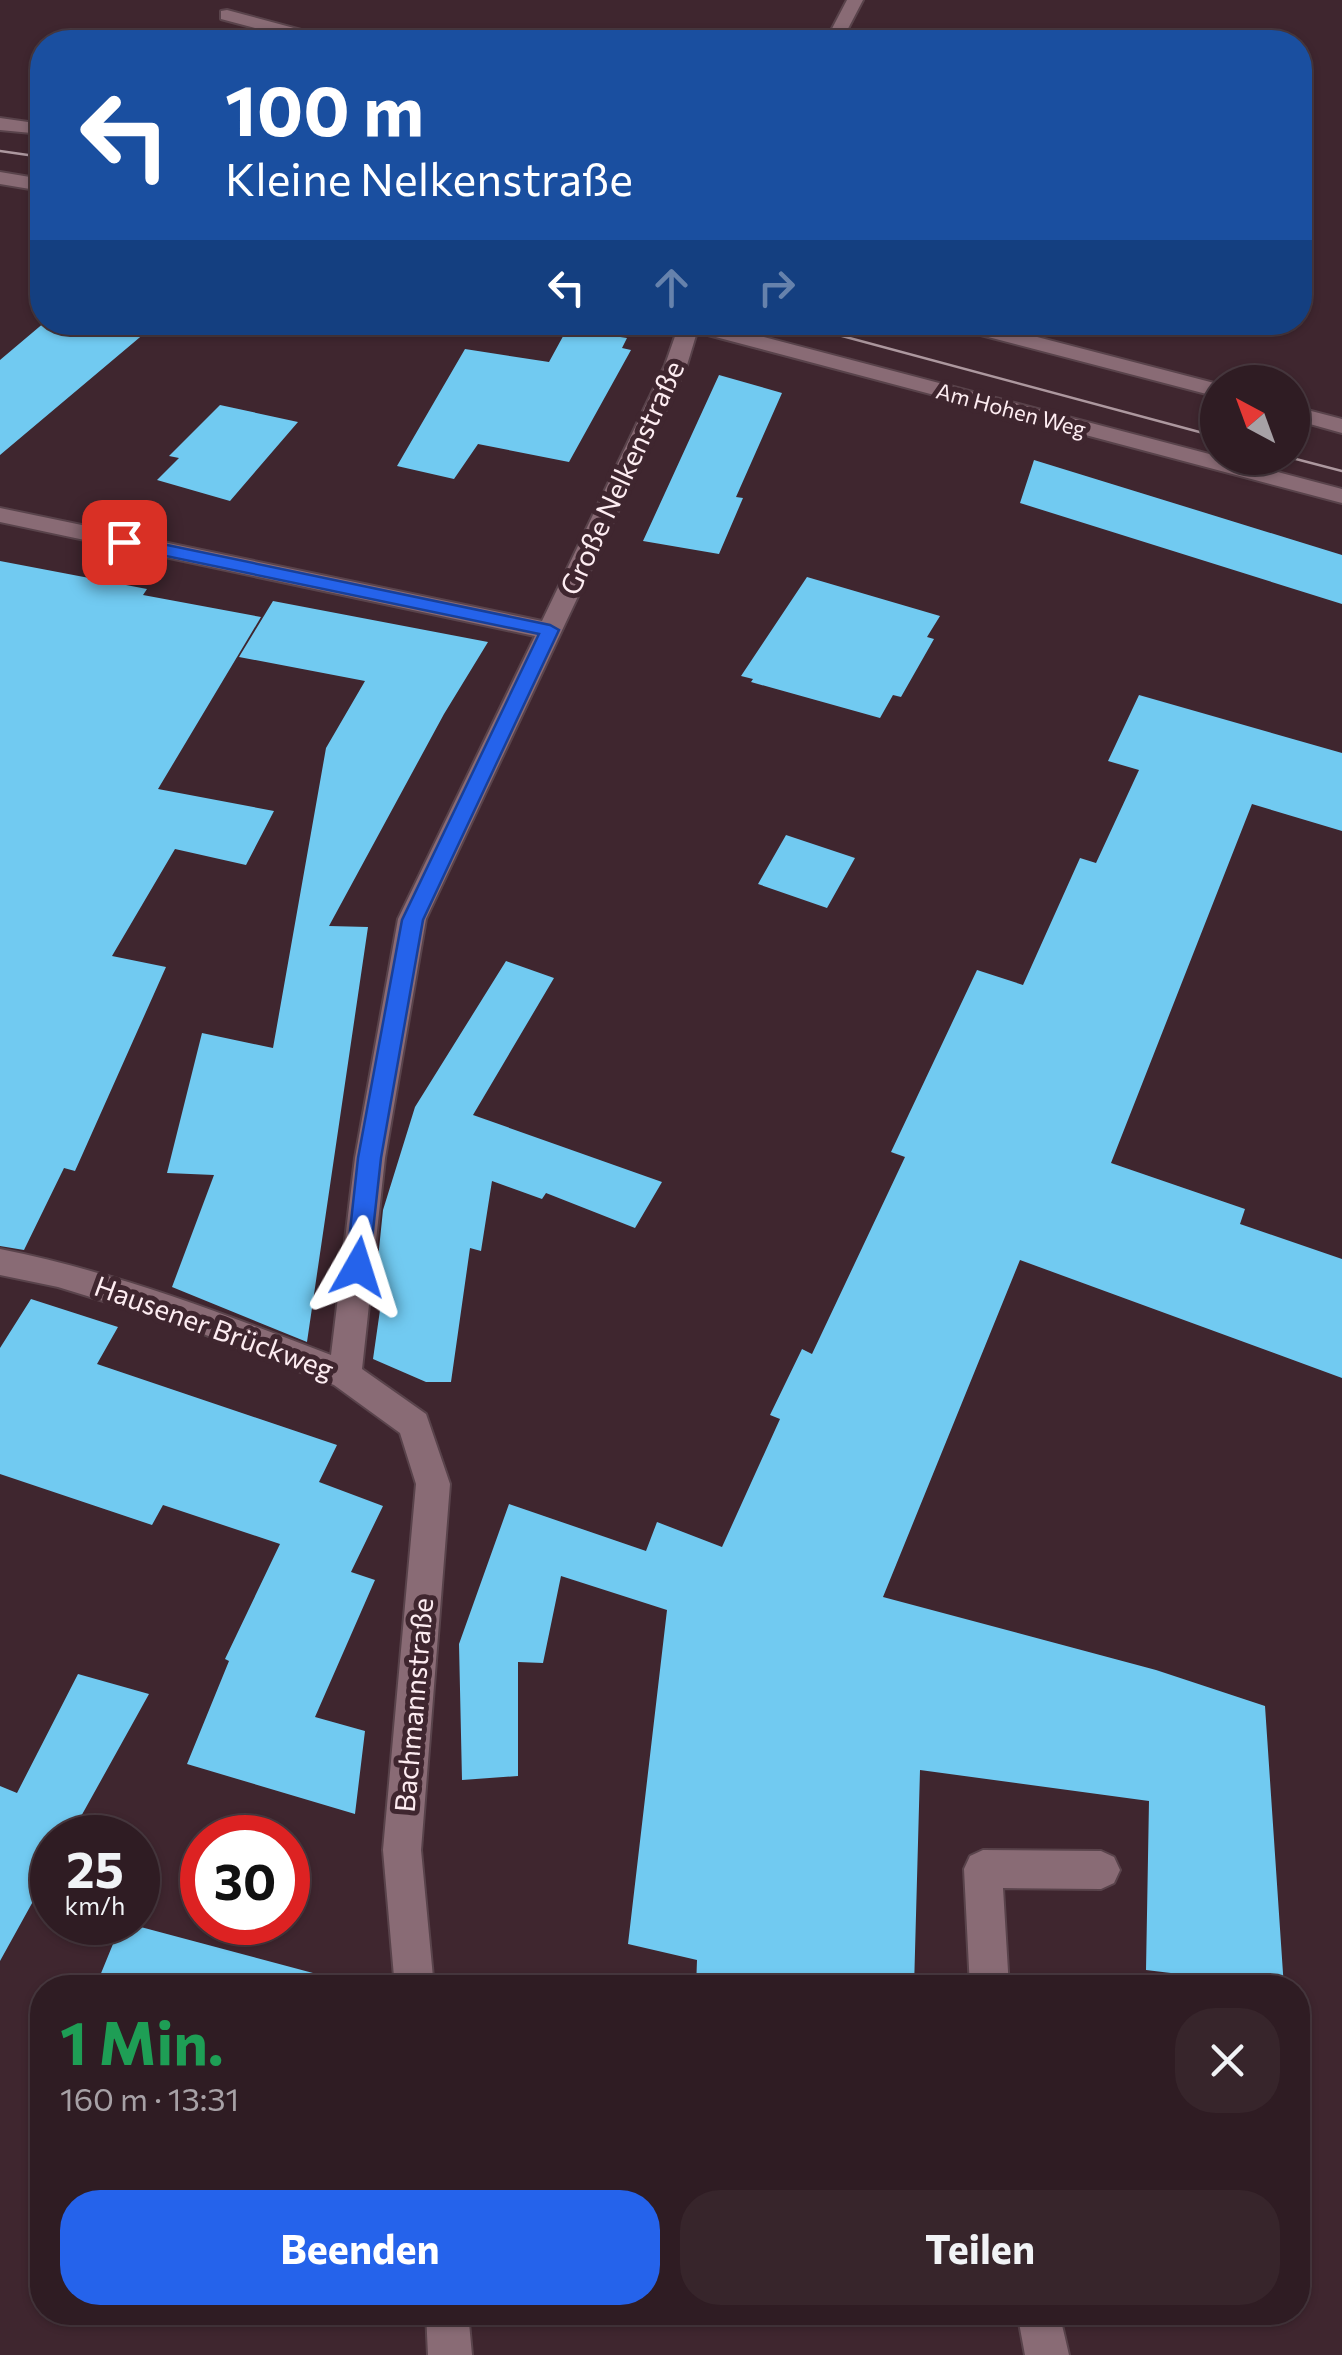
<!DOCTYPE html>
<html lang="de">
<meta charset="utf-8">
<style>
body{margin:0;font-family:Commissioner,sans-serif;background:#37252b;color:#f1f3f6;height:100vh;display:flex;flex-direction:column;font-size:38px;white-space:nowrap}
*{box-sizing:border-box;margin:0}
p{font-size:32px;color:#a7a1a6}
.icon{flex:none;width:55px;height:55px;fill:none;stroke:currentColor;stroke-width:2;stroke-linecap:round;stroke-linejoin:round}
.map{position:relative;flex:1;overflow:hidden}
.sheet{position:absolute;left:30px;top:1975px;width:1280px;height:350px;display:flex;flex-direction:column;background:#2f1c23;border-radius:40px;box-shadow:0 2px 8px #0004,0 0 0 2px #4a3a41}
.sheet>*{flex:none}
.top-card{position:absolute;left:30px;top:30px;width:1282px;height:305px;border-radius:40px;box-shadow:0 2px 8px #0004,0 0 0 2px #4a3a41;background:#1a4fa0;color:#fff;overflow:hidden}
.needle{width:65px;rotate:319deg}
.tools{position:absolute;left:1200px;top:365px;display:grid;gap:20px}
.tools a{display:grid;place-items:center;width:110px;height:110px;border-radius:50%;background:#2f1c23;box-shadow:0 2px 8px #0004,0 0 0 2px #4a3a41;font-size:50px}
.speed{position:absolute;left:30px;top:1815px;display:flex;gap:20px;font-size:50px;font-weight:700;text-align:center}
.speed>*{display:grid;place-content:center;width:130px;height:130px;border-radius:50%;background:#2f1c23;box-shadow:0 2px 8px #0004,0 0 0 2px #4a3a41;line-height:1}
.speed small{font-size:25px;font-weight:400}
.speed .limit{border:15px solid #d22;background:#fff;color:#111}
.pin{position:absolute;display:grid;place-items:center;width:85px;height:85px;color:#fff;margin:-42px;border-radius:20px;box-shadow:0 5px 15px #0006}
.me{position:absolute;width:110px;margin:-55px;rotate:6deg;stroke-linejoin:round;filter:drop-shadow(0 0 8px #0008)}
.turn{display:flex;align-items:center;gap:35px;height:210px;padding:0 30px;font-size:45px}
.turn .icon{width:130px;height:130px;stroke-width:2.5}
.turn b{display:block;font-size:70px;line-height:85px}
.lanes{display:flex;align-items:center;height:95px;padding:0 30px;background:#0003;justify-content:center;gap:50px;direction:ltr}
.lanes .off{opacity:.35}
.round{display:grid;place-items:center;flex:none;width:105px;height:105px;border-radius:40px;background:#37252b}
.overview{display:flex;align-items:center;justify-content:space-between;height:170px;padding:0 30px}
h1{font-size:60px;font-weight:700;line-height:75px;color:#1e9e55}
.action{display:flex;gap:20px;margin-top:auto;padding:20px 30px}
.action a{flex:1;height:115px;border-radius:40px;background:#2563eb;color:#fff;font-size:40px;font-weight:700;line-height:115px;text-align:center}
.action a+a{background:#37252b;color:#f1f3f6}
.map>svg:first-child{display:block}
.building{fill:#71caf1}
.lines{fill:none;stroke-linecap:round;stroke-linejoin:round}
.lane-casing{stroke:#59434b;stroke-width:4}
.street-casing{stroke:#59434b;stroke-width:4}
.secondary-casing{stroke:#59434b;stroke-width:4}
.lane{fill:#896b75;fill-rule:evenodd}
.street{fill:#896b75;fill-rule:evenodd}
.secondary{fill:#896b75;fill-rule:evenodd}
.tram{stroke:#ad989f;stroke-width:2.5}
.route{fill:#2563eb;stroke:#184099;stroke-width:2.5}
.labels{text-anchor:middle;stroke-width:10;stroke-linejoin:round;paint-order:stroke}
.far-street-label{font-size:22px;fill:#fdecf1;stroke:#3f262f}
.street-label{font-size:28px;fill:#fdecf1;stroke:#3f262f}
</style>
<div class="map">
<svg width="1342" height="2355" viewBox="0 0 1342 2355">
<rect width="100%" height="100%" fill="#3f262f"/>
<path class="building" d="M45,322h113l-158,133v-95z
M567,329l60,9 -5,10 9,2 -62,112 -91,-18 -24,35 -57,-13 68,-117 84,13z
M719,375l63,18 -46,104 7,1 -24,56 -76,-13z
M220,405l78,17 -68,79 -73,-21 22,-22 -10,-2z
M1034,460l308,95v49l-322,-101z
M0,561l147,28 -4,6 118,22 -103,172 116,22 -28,54 -71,-16 -63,107 54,11 -91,204 -11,-3 -40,82 -24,-4z
M807,577l133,39 -13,21 7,2 -33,58 -8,-2 -13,23 -129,-36 2,-3 -12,-3z
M273,601l215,41 -44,72 -115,212 39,1 -61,415 -135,-55 42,-112 -47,-2 35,-140 71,15 53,-300 39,-67 -126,-24z
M1139,695l203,58v78l-90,-27 -141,359 134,46 -5,15 102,35v119l-322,-118 -137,337 273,73 109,36 19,282h-71l-1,-10 -66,-8 3,-169 -229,-31 -6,218h-218l1,-28 -69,-16 39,-334 -106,-34 -18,87 -25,-1v114l-56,4 -3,-136 50,-140 137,47 11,-29 65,25 58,-128 -10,-4 32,-66 10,5 93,-197 -14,-5 86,-182 46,15 57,-127 16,5 43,-93 -31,-9z
M786,835l69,23 -28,50 -69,-24z
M506,961l48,17 -81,137 189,67 -27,46 -89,-35 -4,6 -50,-18 -11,70 -11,-3 -19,134h-25l-53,-23 11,-77 -9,6 8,-78 32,-103z
M31,1299l87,28 -21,37 240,81 -18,37 64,24 -32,66 24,8 -60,137 50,14 -10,83 -168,-50 42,-103 -4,-2 55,-115 -117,-39 -11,20 -152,-51v-126z
M78,1674l71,20 -80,144h-17v29l-52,94v-175l17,7z
M122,1922l191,51 -2,15h-216z"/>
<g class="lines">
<g class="lane-casing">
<path id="lane" d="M983,1850l118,1 13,6 6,13 -6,13 -13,6 -98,-1 6,100h-39l-6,-119 6,-13z
M1017,2312h42l10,43h-44z"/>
</g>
<g class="street-casing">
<path id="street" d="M847,0h16l-22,42h-16z
M227,10l104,28 3,4h-27l-86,-23v-8z
M680,322h20l-13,43 -261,554 -41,239 -23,211 64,45 24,70 -29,366 13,138h-39l-12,-138 33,-366 -16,-51 -66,-48 -159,-62 -117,-36 -58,-12v-26c115,23 222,64 331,106l24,-197 43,-239 137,-283 -535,-114v-14l542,113 123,-256z
M426,2312h42l4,43h-44z"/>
</g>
<g class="secondary-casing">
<path id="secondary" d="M0,118l42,6v10l-42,-4z
M0,172l42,7v12l-42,-7z
M671,322h36l635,167v14l-668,-177z
M943,322h36l239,62v13l-272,-71z
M1292,406l50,13v14l-50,-14z"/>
</g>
<use href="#lane" class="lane"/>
<use href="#street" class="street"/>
<use href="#secondary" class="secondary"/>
<path class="tram" d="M0,151l42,6
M790,322l428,115
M1292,458l50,13"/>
</g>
<path class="route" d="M124,536l426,89 9,5 -136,290 -42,238 -12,109 -3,7h-17l-3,-7 12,-109 44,-238 137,-286 -421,-88v-8z"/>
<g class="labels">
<g class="far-street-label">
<text transform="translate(1011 410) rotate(15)" y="8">Am Hohen Weg</text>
</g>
<g class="street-label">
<text transform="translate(622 478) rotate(-65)" y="10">Große Nelkenstraße</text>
<text transform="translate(214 1328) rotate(20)" y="10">Hausener Brückweg</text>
<text transform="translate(414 1705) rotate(-85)" y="10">Bachmannstraße</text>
</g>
</g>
</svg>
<div class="tools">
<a><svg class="needle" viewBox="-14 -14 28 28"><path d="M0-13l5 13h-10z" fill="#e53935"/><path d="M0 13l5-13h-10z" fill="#a7a1a6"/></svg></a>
</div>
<div class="speed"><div>25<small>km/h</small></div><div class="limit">30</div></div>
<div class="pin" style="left:124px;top:542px;background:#d93025"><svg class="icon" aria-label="arrive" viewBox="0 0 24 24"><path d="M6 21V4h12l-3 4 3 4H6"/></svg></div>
<svg class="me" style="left:358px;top:1267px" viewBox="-20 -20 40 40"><path d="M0-17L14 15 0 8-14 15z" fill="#2563eb" stroke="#fff" stroke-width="4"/></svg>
<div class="top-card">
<div class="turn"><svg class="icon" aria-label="left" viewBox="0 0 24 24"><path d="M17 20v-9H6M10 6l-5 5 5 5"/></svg><div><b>100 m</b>Kleine Nelkenstraße</div></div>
<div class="lanes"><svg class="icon" aria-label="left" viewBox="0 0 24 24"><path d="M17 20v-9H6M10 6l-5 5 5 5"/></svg><svg class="icon off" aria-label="ahead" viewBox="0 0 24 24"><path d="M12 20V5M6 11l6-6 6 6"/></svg><svg class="icon off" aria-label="right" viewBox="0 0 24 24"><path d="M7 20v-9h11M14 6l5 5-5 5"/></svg></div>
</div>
<section class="sheet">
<div class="overview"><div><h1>1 Min.</h1><p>160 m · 13:31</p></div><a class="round"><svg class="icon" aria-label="close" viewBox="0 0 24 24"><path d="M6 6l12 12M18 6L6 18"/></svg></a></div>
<div class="action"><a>Beenden</a><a>Teilen</a></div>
</section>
</div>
